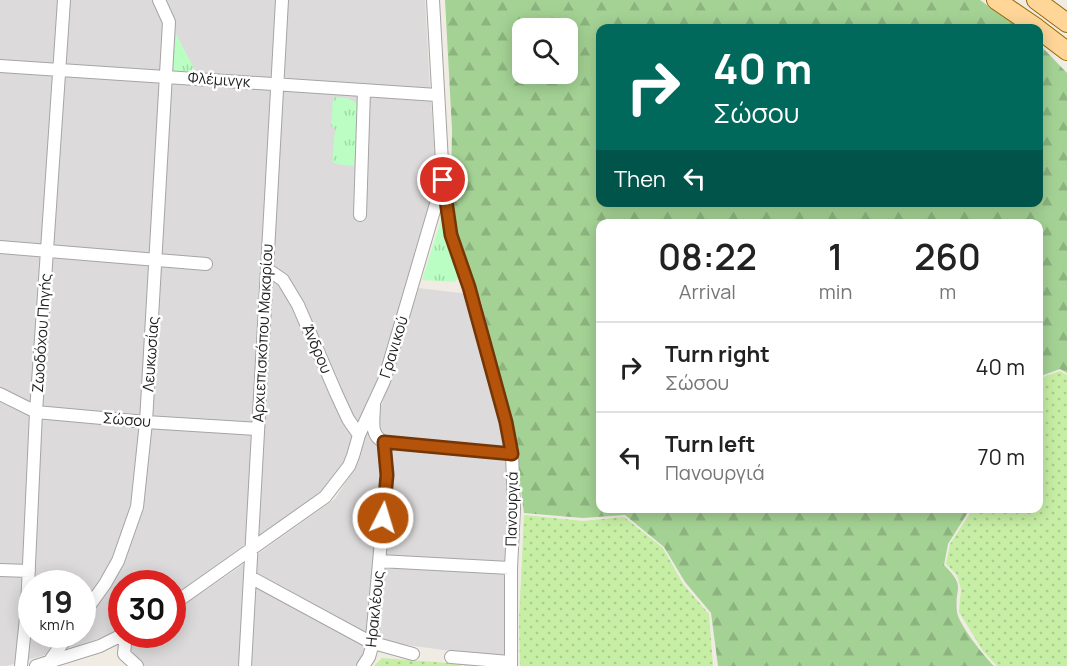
<!DOCTYPE html>
<meta charset="utf-8">
<style>
body{margin:0;font-family:Manrope,sans-serif;background:#f2f2f2;color:#222;height:100vh;display:flex;flex-direction:column;font-size:22px;white-space:nowrap}
*{box-sizing:border-box;margin:0}
p{font-size:20px;color:#767676}
.icon{flex:none;width:33px;height:33px;fill:none;stroke:currentColor;stroke-width:2;stroke-linecap:round;stroke-linejoin:round}
.map{position:relative;flex:1;overflow:hidden}
.details{position:absolute;left:596px;top:219px;width:447px;height:294px;display:flex;flex-direction:column;background:#fff;border-radius:12px;box-shadow:0 3px 15px #0003}
.details>*{flex:none}
.hud{position:absolute;left:596px;top:24px;width:447px;height:183px;border-radius:12px;box-shadow:0 3px 15px #0003;background:#00695c;color:#fff;overflow:hidden}
.fabs{position:absolute;left:512px;top:18px;display:grid;gap:12px}
.fabs a{display:grid;place-items:center;width:66px;height:66px;border-radius:12px;background:#fff;box-shadow:0 3px 15px #0003;font-size:30px}
.speed{position:absolute;left:18px;top:570px;display:flex;gap:12px;font-size:30px;font-weight:700;text-align:center}
.speed>*{display:grid;place-content:center;width:78px;height:78px;border-radius:50%;background:#fff;box-shadow:0 3px 15px #0003;line-height:1}
.speed small{font-size:15px;font-weight:400}
.speed .limit{border:9px solid #d22;background:#fff;color:#111}
.pin{position:absolute;display:grid;place-items:center;width:51px;height:51px;color:#fff;margin:-26px;border:3px solid #fff;border-radius:50%;box-shadow:0 2px 6px #0007}
.me{position:absolute;width:66px;margin:-33px;rotate:5deg;stroke-linejoin:round;filter:drop-shadow(0 0 4px #0008)}
.turn{display:flex;align-items:center;gap:21px;height:126px;padding:0 18px;font-size:27px}
.turn .icon{width:78px;height:78px;stroke-width:2.5}
.turn b{display:block;font-size:42px;line-height:51px}
.then{display:flex;align-items:center;height:57px;padding:0 18px;background:#0003;gap:12px;font-size:22px}
.eta{display:flex;justify-content:space-evenly;align-items:center;height:102px;text-align:center}
.eta b{font-size:36px;font-weight:600;line-height:42px}
ul{padding:0;list-style:none}
li{display:flex;align-items:center;gap:18px;height:90px;padding:0 18px;border-top:2px solid #e0e0e0}
li div{flex:1}
li b{display:block;font-size:22px}
li em{font-style:normal}
.map>svg:first-child{display:block}
.residential{fill:#dcdada;fill-rule:evenodd}
.grass{fill:url(#grass-dots)}
.forest{fill:url(#forest-firs);fill-rule:evenodd}
.park{fill:url(#park-tufts)}
.lines{fill:none;stroke-linecap:round;stroke-linejoin:round}
.street-casing{stroke:#a5a5a5;stroke-width:14}
.primary-casing{stroke:#976900;stroke-width:20}
.street{stroke:#fff;stroke-width:12}
.primary{stroke:#ffd698;stroke-width:18}
.route-casing{stroke:#753606;stroke-width:15}
.route{stroke:#b45309;stroke-width:10}
.labels{text-anchor:middle;stroke-width:5;stroke-linejoin:round;paint-order:stroke}
.street-label{font-size:15px;fill:#1e1e1e;stroke:#fff}
</style>
<div class="map">
<svg width="1067" height="666" viewBox="0 0 1067 666">
<defs>
<pattern id="grass-dots" width="8" height="8" patternUnits="userSpaceOnUse" patternTransform="scale(1.5)"><rect width="8" height="8" fill="#c6eea4"/><path d="M2 2h.1M6 6h.1" fill="none" stroke="#aacc8d" stroke-width="1.8" stroke-linecap="round"/></pattern>
<pattern id="forest-firs" width="22" height="20" patternUnits="userSpaceOnUse" patternTransform="scale(1.5)"><rect width="22" height="20" fill="#a4d294"/><path d="M5 1l3.5 6h-7zM16 11l3.5 6h-7z" fill="#8db47f"/></pattern>
<pattern id="park-tufts" width="24" height="20" patternUnits="userSpaceOnUse" patternTransform="scale(1.5)"><rect width="24" height="20" fill="#bbfec3"/><path d="M3 7l-1-3M5 7V3M7 7l1-3M15 17l-1-3M17 17v-4M19 17l1-3" fill="none" stroke="#a0d9a7"/></pattern>
</defs>
<rect width="100%" height="100%" fill="#f0ece3"/>
<path class="residential" d="M0,0h425l5,89 -430,-28z
M0,72l431,29 6,84 -63,212 -27,59 -18,29 -24,20 -74,54 -58,38 -1,-13h-50l-1,44 -15,8 -30,10 -70,20h-6zM32,584h50v50h-50z
M418,288l51,6 38,151 2,221h-45v-13l-84,-12 -24,25h-216l-14,-12 2,-12 11,-7 33,-1 1,-22 58,-39 104,-74 18,-28 11,-33 18,-34z"/>
<path class="grass" d="M1060,371l7,4v291h-70l-14,-15 -24,-39 2,-23 -4,-14 -11,-11 4,-20 23,-35 65,-1v-129z
M524,515l59,6 41,-4 39,31 20,36 26,30 4,52h-193l-1,-45z
M382,658l79,6v2h-87z"/>
<path class="forest" d="M445,0h535l39,28h-419v174h438v-159l29,30v300l-7,-4 -22,8v-153h-438v284l370,1 -22,35 -4,21c23,23 10,21 13,47 2,13 27,44 37,54h-276l-7,-53 -26,-31 -21,-35 -39,-32 -42,3 -59,-5 -8,-60 -12,-58 -23,-94 -24,-59 -6,-53 1,-59zM522,28h45v46h-45z"/>
<path class="park" d="M176,34l21,40 -26,-1z
M333,97l14,1 10,5 1,8 -4,55 -18,-2 -4,-3 3,-31 -1,-3 -3,-1z
M441,220l4,21 14,36 -4,5 -33,-2z"/>
<g class="lines">
<g class="street-casing">
<path id="street" d="M0,66l437,29
M444,188l7,47 18,52 37,135 6,32 2,55 -3,59v98
M360,215l4,-125
M0,247l206,17
M267,269l16,11 15,25 38,88 12,26 11,16
M0,394l36,18 110,10 112,7
M374,405c0,14 -5,30 10,37l128,12
M379,561l132,7
M0,570l29,1
M250,577l120,65 43,12
M172,605l153,-108 24,-31 4,-10 6,-21 25,-54 59,-201 -10,-180
M82,616l23,-32 13,-23 19,-54 9,-85 23,-400 -10,-22
M126,634l-2,20 13,12
M451,657l60,5
M49,662l20,-28
M21,666l6,-58 9,-196 28,-412
M36,666l64,-20 24,-12
M245,666l37,-666
M363,666l6,-9 2,-7 16,-175 -3,-33"/>
</g>
<g class="primary-casing">
<path id="primary" d="M996,0l41,28
M1036,0l31,23
M1038,29l29,22"/>
</g>
<use href="#street" class="street"/>
<use href="#primary" class="primary"/>
</g>
<g class="lines">
<g class="route-casing">
<path id="route" d="M383,518l4,-43 -3,-33 128,12 -6,-32 -37,-135 -18,-52 -8,-55"/>
</g>
<use href="#route" class="route"/>
</g>
<g class="labels">
<g class="street-label">
<text transform="translate(219 80) rotate(4)" y="5">Φλέμινγκ</text>
<text transform="translate(42 333) rotate(-86)" y="5">Ζωοδόχου Πηγής</text>
<text transform="translate(263 333) rotate(-87)" y="5">Αρχιεπισκόπου Μακαρίου</text>
<text transform="translate(394 347) rotate(-73)" y="5">Γρανικού</text>
<text transform="translate(317 349) rotate(67)" y="5">Άνδρου</text>
<text transform="translate(151 354) rotate(-86)" y="5">Λευκωσίας</text>
<text transform="translate(127 420) rotate(5)" y="5">Σώσου</text>
<text transform="translate(512 509) rotate(-89)" y="5">Πανουργιά</text>
<text transform="translate(375 609) rotate(-84)" y="5">Ηρακλέους</text>
</g>
</g>
</svg>
<div class="fabs">
<a><svg class="icon" aria-label="search" viewBox="0 0 24 24"><circle cx="10" cy="10" r="6"/><path d="M15 15l6 6"/></svg></a>
</div>
<div class="speed"><div>19<small>km/h</small></div><div class="limit">30</div></div>
<div class="pin" style="left:443px;top:180px;background:#d93025"><svg class="icon" aria-label="arrive" viewBox="0 0 24 24"><path d="M6 21V4h12l-3 4 3 4H6"/></svg></div>
<svg class="me" style="left:383px;top:518px" viewBox="-20 -20 40 40"><circle r="17" fill="#b45309" stroke="#fff" stroke-width="3"/><path d="M0-11L8 9 0 5-8 9z" fill="#fff"/></svg>
<div class="hud">
<div class="turn"><svg class="icon" aria-label="right" viewBox="0 0 24 24"><path d="M7 20v-9h11M14 6l5 5-5 5"/></svg><div><b>40 m</b>Σώσου</div></div>
<div class="then">Then<svg class="icon" aria-label="left" viewBox="0 0 24 24"><path d="M17 20v-9H6M10 6l-5 5 5 5"/></svg></div>
</div>
<section class="details">
<div class="eta">
<div><b>08:22</b><p>Arrival</p></div>
<div><b>1</b><p>min</p></div>
<div><b>260</b><p>m</p></div>
</div>
<ul>
<li><svg class="icon" aria-label="right" viewBox="0 0 24 24"><path d="M7 20v-9h11M14 6l5 5-5 5"/></svg><div><b>Turn right</b><p>Σώσου</p></div><em>40 m</em></li>
<li><svg class="icon" aria-label="left" viewBox="0 0 24 24"><path d="M17 20v-9H6M10 6l-5 5 5 5"/></svg><div><b>Turn left</b><p>Πανουργιά</p></div><em>70 m</em></li>
</ul>
</section>
</div>
